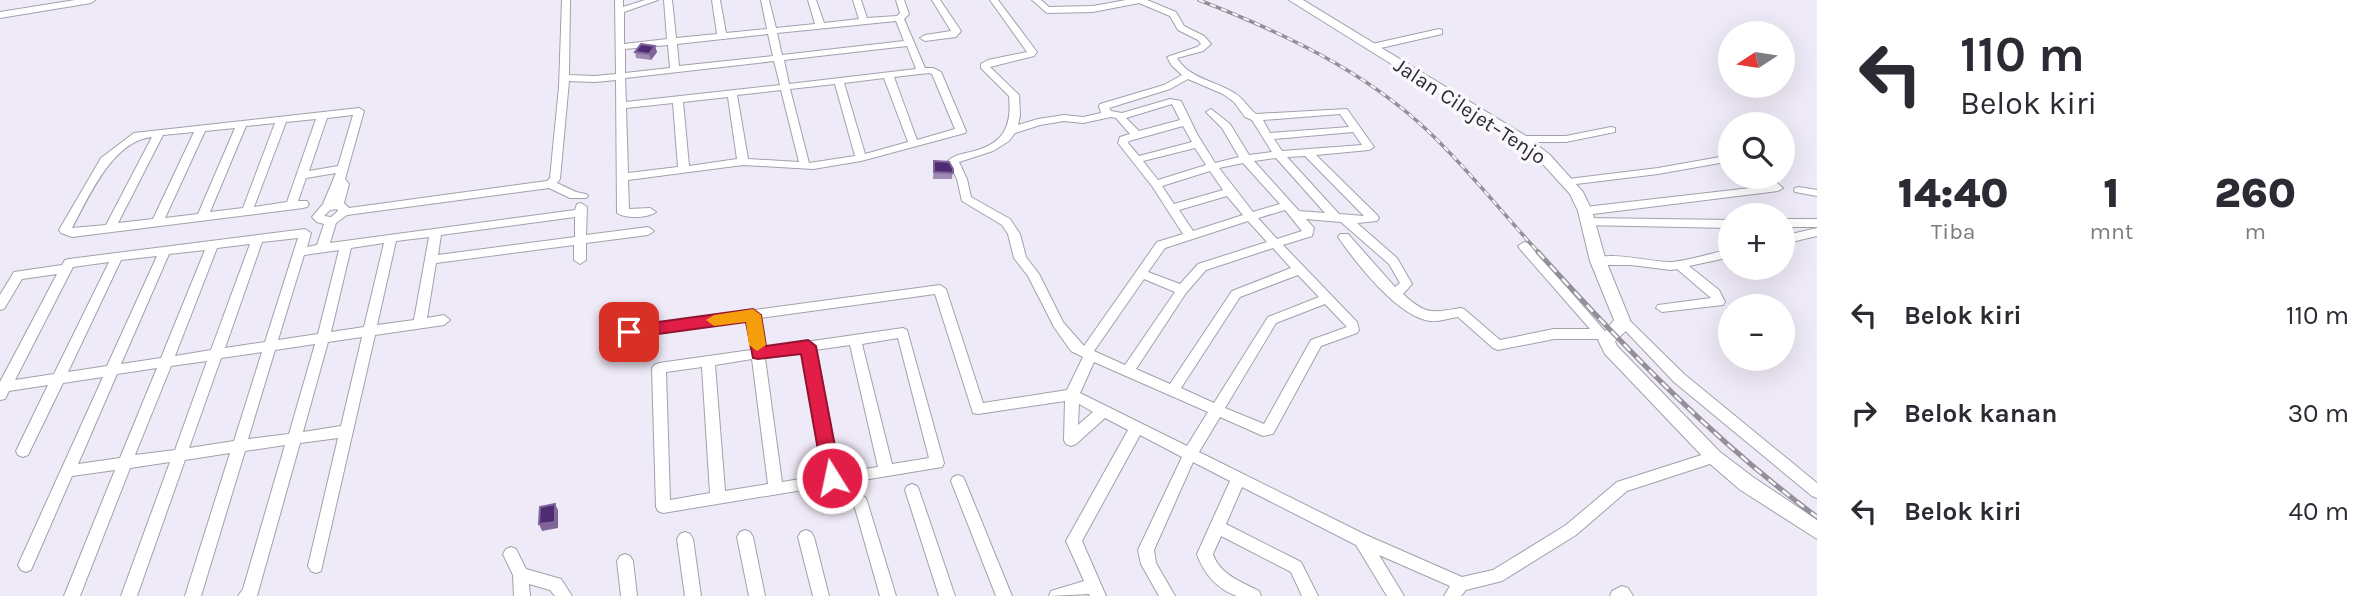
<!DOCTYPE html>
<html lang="id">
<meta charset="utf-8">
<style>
body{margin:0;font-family:Karla,sans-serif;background:#f2f2f3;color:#2b2b33;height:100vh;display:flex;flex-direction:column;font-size:26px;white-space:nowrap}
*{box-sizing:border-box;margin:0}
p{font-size:23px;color:#7c7c81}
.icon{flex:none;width:38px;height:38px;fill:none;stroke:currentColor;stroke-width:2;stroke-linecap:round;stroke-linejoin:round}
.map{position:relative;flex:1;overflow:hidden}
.sheet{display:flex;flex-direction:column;background:#fff;width:560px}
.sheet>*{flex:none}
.banner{background:#fff;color:#2b2b33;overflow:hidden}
.needle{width:46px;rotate:258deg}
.fabs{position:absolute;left:1718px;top:21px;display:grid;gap:14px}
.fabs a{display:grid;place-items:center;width:77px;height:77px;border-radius:50%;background:#fff;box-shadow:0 7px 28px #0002;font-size:35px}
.pin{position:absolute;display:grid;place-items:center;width:60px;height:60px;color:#fff;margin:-30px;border-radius:14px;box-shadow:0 4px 10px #0006}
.me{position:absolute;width:77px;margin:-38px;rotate:350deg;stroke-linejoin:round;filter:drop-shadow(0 0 5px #0008)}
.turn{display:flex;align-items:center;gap:24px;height:147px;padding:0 28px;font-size:32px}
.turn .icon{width:91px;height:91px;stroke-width:2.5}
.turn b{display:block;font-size:49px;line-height:60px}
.eta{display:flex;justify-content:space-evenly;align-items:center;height:119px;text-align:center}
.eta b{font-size:42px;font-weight:800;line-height:49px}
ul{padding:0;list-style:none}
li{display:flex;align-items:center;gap:21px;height:98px;padding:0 28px}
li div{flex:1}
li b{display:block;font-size:26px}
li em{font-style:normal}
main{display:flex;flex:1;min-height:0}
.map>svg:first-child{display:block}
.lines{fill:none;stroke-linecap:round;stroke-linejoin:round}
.minor-casing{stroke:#a4a0ab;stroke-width:2}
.major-casing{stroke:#a4a0ab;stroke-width:2}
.minor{fill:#fff;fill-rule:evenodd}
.major{fill:#fff;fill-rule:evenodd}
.rail-far1-casing{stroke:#938f98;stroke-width:3.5}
.rail-casing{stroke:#938f98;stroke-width:5}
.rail-far1{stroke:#fbf9fe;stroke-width:2;stroke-dasharray:6;stroke-linecap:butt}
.rail{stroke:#fbf9fe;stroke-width:2.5;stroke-dasharray:9;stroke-linecap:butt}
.wall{fill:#9f8bb4}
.shaded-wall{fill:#7f659a}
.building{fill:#4f2c72;stroke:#7f659a;stroke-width:2}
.route{fill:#e11d48;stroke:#92132f;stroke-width:2}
.slow{fill:#f59e0b}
.labels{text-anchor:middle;stroke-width:7;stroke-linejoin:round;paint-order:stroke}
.street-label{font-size:21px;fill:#2d2b2f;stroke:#fbf9fe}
</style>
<main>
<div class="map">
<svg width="1817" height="596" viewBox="0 0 1817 596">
<rect width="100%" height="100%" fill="#efeaf7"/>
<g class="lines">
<g class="minor-casing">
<path id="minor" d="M75,0h20l-4,3 -91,15v-6z
M562,0h8l-1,75 26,1 21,-2 -1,-74h8v7l22,-7h13l-34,12v32l43,-5 -3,-39h8l4,38 41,-4 -5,-34h8l6,33 41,-4 -6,-29h8l7,28 39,-4 -7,-24h8l8,23 35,-4 -6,-19h8l6,18 30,-2 3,-3 -4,-13h8l5,14 -5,5 21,49h8l8,4 25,59 -1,2 -104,28 -48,8 -70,-4 -115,15 1,29 21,-1 6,4c-8,6 -30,7 -39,1l-1,-133 -21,2 -26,-1 -9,98 -3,4 19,9 10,2 2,2 -2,2h-16l-21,-10 -202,27 -11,8 -6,20 245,-33 2,-6 4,-1 6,4 -1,28 62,-8 6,4 -6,4 -62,8v17l-6,4 -6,-4v-15l-138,18 -9,55 17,-3 6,5 -6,5 -69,10 -54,236 -5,2 -5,-2 -3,-5 30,-128 -38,5 -43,153h-19l5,-7 42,-144 -40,6 -44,145h-16l45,-143 -45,7 -48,136h-16l49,-134 -40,6 -50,128h-16l51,-126 -43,6 -41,94 -5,2 -5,-2 -3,-5 85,-188 -40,6 -35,72 -5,2 -5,-2 -2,-4 32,-66 -39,6 -4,8 -5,1v-18l57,-108 -35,5 -18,30 -4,1v-15l14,-23 48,-7 3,-5 4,-1 236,-30 6,4 -4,14 10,-2 7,-21 -7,-2 -5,-5 11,-13 13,-31 -30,5 -8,23h9l2,3 -2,3 -4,1 -231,29 -11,-4 -2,-3 42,-72 33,-25 225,-25 5,3 -19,68 4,5 -5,19 5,5 198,-27 3,-3 9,-91zM896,21l8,20 -122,14 -5,-22zM768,34l5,22 -94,10 -2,-22zM668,45l2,23 -45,5v-24zM907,46l9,23 -127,15 -5,-24zM774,61l6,24 -154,17 -1,-24zM929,73l3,1 23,55 -38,11 -23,-63zM884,78l24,64 -43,12 -21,-71zM835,84l20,72 -46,7 -19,-74zM781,90l18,72 -51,-3 -11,-64zM728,97l9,62 -48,7 -6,-64zM673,103l5,64 -50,6 -2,-65zM353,115l-15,51 -29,5 18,-53zM316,119l-29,83 -33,5 32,-85zM275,123l-32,85 -33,4 36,-86zM235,128l-37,86 -33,4 40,-87zM194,132l-41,87 -35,4 45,-88zM152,137l-46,88 -34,3c17,-31 40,-87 80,-91zM337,209l1,2 -7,6 -7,-1 6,-6zM575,217v20l-137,18 3,-20zM429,237l-15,83 -37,5 19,-84zM298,238l-33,104 -40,6 37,-106zM384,243l-20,84 -33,5 20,-84zM250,244l-39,106 -36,6 42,-108zM205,250l-44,108 -40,6 48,-110zM339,250l-21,84 -40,6 26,-85zM157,256l-50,110 -39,6 53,-112zM109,262l-55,112 -39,6 58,-113zM362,337l-21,89 -38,6 25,-90zM315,344l-26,90 -41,5 27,-89zM262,352l-28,89 -45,7 32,-90zM207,361l-32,89 -40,5 36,-89zM157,368l-37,90 -42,6 39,-90z
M932,0h8l21,31 -5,6 -31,4 -5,-3 5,-3 26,-4z
M990,0h8l39,52 -3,4 -44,11 29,28 1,20 -2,10 20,-6 26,-4 19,2 18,-4 -2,-7 1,-2 64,-19 18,-10 -10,-9 -5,-9 30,-10 4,-3 -3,-4 -20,-10 -8,-14 -31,-13 -46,9 -46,1 -15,-13h9l8,7 44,-1 33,-6h21l29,12 8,14 20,10 7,8 -8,7 -26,7c12,21 40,23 59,36 8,5 12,14 20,20l91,-5 27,38 -5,3 -53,5 61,60 2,3 -2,3 -20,2 40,35 15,26 -9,10c23,21 28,19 57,14l4,1 36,31 54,-11h36l-70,-80 -2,-3 6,-4 4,1 82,94 -2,3 -4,2 -6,-3h-44l-56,11 -5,-2 -35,-31c-9,1 -19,5 -28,4 -33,-5 -73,-57 -92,-84l2,-3h8l47,53 5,-4 -11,-19 -48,-42 -35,-3 8,9 -2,8 -29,9 74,77 2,8 -2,3 -36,13 -48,88 -10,2 -43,-19 -21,35 167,83 96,42 31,-7 73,-45 51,-43 97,-31 5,2 2,4 -2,4 -92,30 -51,44 -74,46 -36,9 -5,6h-17l6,-10 -71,-31 25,41h-17l-31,-51 -114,-58 -16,37 75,38 17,34h-16l-11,-24 -70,-36 -8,18c6,20 29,28 46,37l2,5c-7,0 -17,0 -24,0 -19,-6 -34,-23 -40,-42l33,-73 -37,-19 -39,88 2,13 19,33h-16l-18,-32 -3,-14 44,-93 -42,-22 -58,106 24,55h-16l-1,-2 -40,2 2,-5 33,-10 -18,-40 62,-111 -23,-12 -29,26 -5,2 -5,-2 -2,-4 1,-39 -87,13 -5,-1 -38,-119 -175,24 4,30 139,-20 4,2 37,133 -2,4 -279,46 -5,-2 -2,-4 -4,-139 2,-3 5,-2 92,-13 -4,-30 -118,17 -4,-2 -2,-3 2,-3 4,-2 311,-42 6,4 37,114 84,-13 16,-33 -12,-6 -17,-24 -26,-51 -14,-18 -6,-24 -6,-9 -40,-24 -5,-22 -9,-18c7,-7 16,-7 26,-10 30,-8 38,-25 35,-55l-28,-28v-4l7,-4 39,-8zM1188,79l35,15 11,8 11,15 7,3 20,32 -23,3 -19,-31 -19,-15 -5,3 16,16 17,29 -24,6 -18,-29 -16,-33 -11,-2 -48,14 -11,-2 -2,-3 61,-19zM1172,104l8,16 -41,11 -13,-13zM1340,114l9,13 -79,6 -7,-13zM1111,117l5,1 14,16 -10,3 -2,6 34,43 31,48 -26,8 -73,104 -21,-24 -24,-48 -13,-17 -6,-23 -10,-15 -39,-22 -4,-18 -8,-17 34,-11 16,-10 6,-8 25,-8 24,-4 19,2zM1183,126l9,16 -53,14 -11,-13 1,-2zM1353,132l9,13 -80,6 -8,-12zM1195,148l11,17 -48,15 -15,-19zM1305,156l59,60 -25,-2 -52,-57zM1276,158l49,55 -26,-2 -45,-50zM1243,163l37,41 -27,8 -34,-44zM1210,171l13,19 -49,14 -12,-18zM1227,196l16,19 -50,16 -14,-21zM1285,210l17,21 -25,8 -19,-21zM1248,221l19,21 -69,22 -18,20 -32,-12 17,-24zM1273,248l18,20 -59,23 -62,93 -34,-15 50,-76 20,-23zM1298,275l21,22 -51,20 -54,86 -33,-15 59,-91zM1144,279l31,13 -50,73 -31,-14zM1325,304l22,23 -36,13 -47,84 -39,-16 51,-85zM898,338l31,120 -37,6 -30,-120zM850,345l28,122 -40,6 -23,-123zM803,352l21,123 -42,7 -17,-124zM752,359l16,125 -43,7 -10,-126zM1094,362l114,50 -21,34 -107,-53zM702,367l8,126 -40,7 -4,-128zM1079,404l14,8 -15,13z
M1439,29l3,1v4l-70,16 -5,-3 5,-3z
M1611,127l4,1v4l-49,10h-45l-5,-3 5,-3h45z
M1731,155v6l-73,13 -90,11 -5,-3 5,-3 90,-11z
M1758,177h12l13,11 -5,3 -193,24 -6,-4 6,-4 183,-21z
M1799,187l18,3v6l-22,-4 -1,-2 1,-2z
M1587,218l144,2v8l-148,-3 -2,-3 2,-3z
M1783,219h34v8h-34z
M1817,228v8l-34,8v-8z
M1731,249v8l-42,9 30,24 6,12 -2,3 -61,7 -6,-4 2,-3 53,-7 -34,-29 -6,1 -40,-5h-33l-6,-4c14,-12 61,2 80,1 19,-2 40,-9 59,-13z
M1622,315l4,2 58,57 133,109v15l-5,-2 -138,-114 -56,-59 -2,-3z
M958,475l5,2 2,4 47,115h-16l-45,-115 2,-4z
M912,484l5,2 2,4 36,106h-16l-34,-106 2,-4z
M860,495l5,2 2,4 29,95h-16l-27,-95 2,-4z
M745,530l5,2 3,5 12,59h-16l-12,-59 3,-5z
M806,530l5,2 3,5 15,59h-16l-15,-59 3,-5z
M685,532l5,2 3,5 8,57h-16l-8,-57 3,-5z
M511,547l5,2 10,20 35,10 11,17h-17l-5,-6 -21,-6 1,12h-16l-1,-21 -10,-21 3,-5z
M625,554l5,2 3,5 4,35h-16l-4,-35 3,-5z
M1622,586l6,2 5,8h-23l2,-5z"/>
</g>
<g class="major-casing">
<path id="major" d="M1289,0h14l223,136 24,19 33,37 9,19 14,50 24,59 -3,10 -12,11 2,5 103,106 33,25 64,43v19l-78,-50 -31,-27 -103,-108 -7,-14 16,-20 -24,-59 -12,-50 -8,-17 -30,-33 -24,-19z"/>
</g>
<use href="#minor" class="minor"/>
<use href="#major" class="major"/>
<g class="rail-far1-casing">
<path id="rail-far1" d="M1199,0c82,32 165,70 230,132 40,38 74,82 111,122"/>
</g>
<g class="rail-casing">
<path id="rail" d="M1538,252c87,96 175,188 279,265"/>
</g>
<use href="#rail-far1" class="rail-far1"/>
<use href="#rail" class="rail"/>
</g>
<path class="wall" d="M655,46l2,6 -6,8 -15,-2 -1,-6z
M934,161l19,8 -1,10h-19z"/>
<path class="shaded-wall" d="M655,46l2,6 -6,8 -2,-6z
M555,504l3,6v18l-16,3 -3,-7z"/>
<path class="building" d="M641,44l14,2 -6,8 -14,-2z
M934,161l15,1 4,7v4l-19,-1z
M555,504v18l-16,2 1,-17z"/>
<path class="route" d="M753,309l8,6 5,31 42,-6 8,6 25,132 -2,6 -7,2 -7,-2 -2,-6 -22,-124 -43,5 -5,-1 -7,-36 -117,16 -8,-6 8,-6z"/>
<path class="slow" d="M753,309l8,6 5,30 -9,6 -8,-6 -3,-23 -32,4 -8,-6 8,-5z"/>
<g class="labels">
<g class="street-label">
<text transform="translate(1470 111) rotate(33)" y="7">Jalan Cilejet–Tenjo</text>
</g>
</g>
</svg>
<div class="fabs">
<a><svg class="needle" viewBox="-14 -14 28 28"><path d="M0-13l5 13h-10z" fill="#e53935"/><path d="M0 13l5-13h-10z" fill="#7c7c81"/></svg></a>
<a><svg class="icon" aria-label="search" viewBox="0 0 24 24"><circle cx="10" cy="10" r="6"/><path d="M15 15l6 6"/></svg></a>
<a>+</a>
<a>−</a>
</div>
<div class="pin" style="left:629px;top:332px;background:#d93025"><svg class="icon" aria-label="arrive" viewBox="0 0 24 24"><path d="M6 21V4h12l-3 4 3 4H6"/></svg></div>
<svg class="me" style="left:832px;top:478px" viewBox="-20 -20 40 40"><circle r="17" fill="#e11d48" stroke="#fff" stroke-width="3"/><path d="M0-11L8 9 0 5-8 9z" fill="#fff"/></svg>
</div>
<section class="sheet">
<div class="banner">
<div class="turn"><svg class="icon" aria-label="left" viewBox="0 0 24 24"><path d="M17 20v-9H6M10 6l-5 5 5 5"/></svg><div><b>110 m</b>Belok kiri</div></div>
</div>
<div class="eta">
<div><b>14:40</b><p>Tiba</p></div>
<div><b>1</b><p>mnt</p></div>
<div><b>260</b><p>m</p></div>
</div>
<ul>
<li><svg class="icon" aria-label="left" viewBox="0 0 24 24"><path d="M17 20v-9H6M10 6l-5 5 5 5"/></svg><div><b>Belok kiri</b></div><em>110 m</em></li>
<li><svg class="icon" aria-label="right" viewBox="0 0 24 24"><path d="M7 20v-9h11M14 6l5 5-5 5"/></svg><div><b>Belok kanan</b></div><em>30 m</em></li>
<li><svg class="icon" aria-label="left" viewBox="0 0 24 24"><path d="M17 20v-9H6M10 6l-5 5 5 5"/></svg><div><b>Belok kiri</b></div><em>40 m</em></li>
</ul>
</section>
</main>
